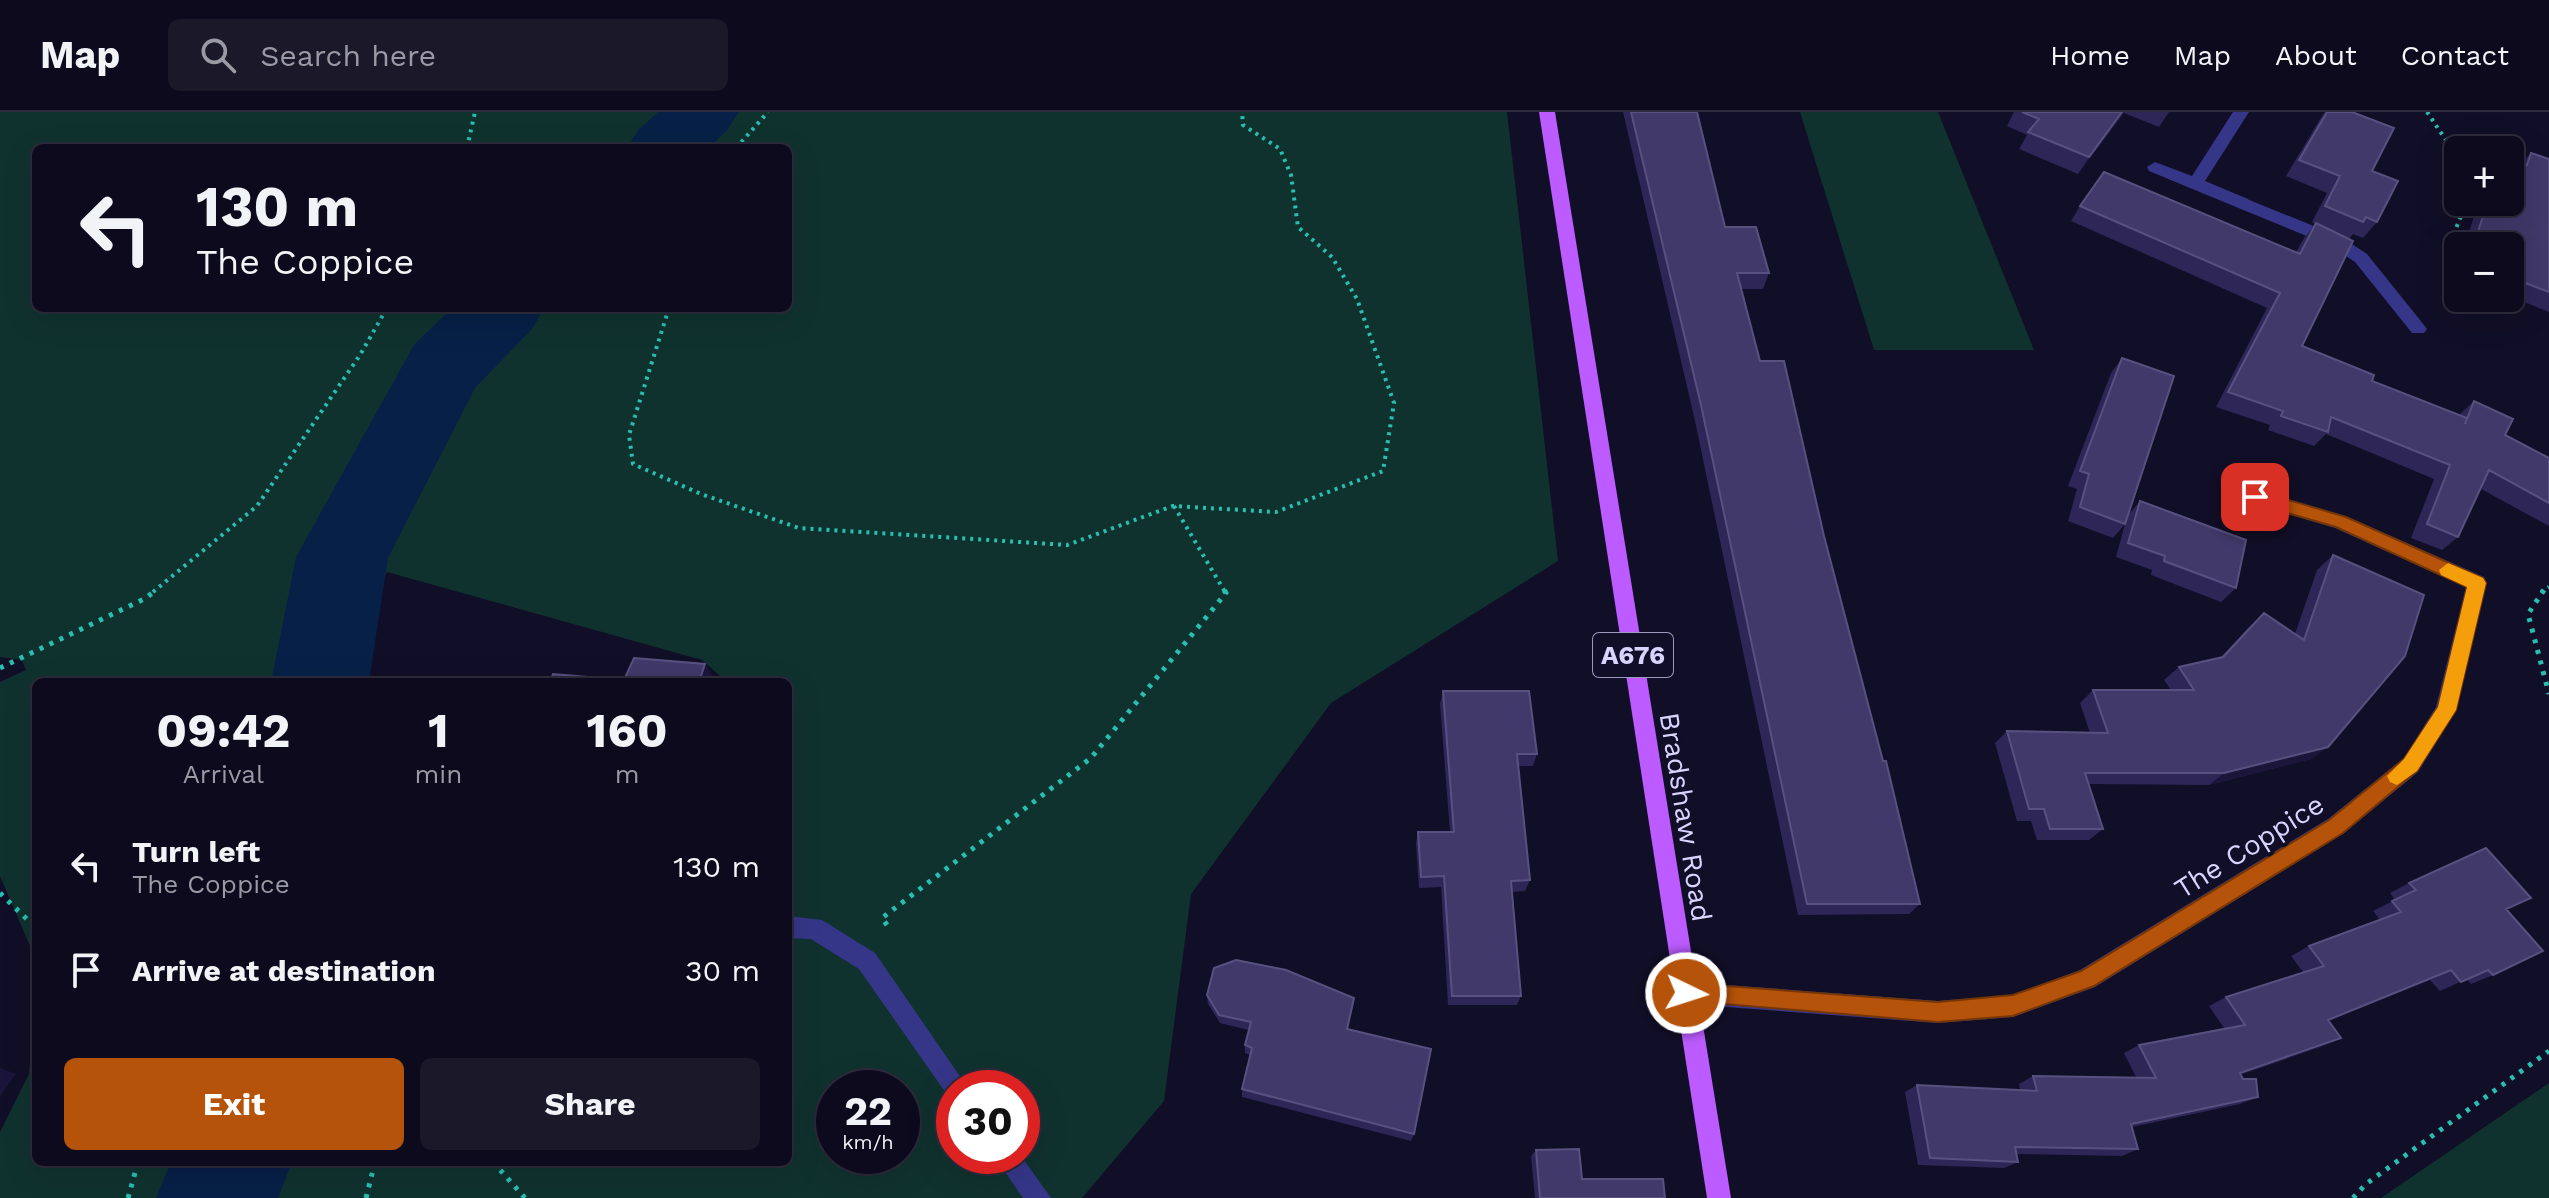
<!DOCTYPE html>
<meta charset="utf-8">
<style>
body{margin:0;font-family:"Work Sans",sans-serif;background:#1b182a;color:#f1f3f6;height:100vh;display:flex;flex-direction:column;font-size:30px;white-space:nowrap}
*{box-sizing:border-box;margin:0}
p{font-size:26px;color:#9a9aa4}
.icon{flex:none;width:44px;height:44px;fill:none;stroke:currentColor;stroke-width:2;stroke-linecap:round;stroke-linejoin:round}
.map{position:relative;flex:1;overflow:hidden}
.side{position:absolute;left:32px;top:566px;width:760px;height:488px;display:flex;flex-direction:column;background:#0d0a1d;border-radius:12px;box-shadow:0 8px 32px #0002,0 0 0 2px #2d2b3b}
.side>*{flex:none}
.guide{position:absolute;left:32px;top:32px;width:760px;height:168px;border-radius:12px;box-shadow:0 8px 32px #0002,0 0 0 2px #2d2b3b;background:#0d0a1d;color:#f1f3f6;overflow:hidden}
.fabs{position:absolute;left:2444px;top:24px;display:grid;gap:16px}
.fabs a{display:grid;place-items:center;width:80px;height:80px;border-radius:12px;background:#0d0a1d;box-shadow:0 8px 32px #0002,0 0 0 2px #2d2b3b;font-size:40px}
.speed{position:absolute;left:816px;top:958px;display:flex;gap:16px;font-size:40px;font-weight:700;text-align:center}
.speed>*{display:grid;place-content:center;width:104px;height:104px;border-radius:50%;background:#0d0a1d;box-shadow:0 8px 32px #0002,0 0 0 2px #2d2b3b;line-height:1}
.speed small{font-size:20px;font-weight:400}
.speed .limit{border:12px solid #d22;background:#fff;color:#111}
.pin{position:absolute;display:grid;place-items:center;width:68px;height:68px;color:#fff;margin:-34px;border-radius:16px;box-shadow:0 4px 12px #0006}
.me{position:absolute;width:88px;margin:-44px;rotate:94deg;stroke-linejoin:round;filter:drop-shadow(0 0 6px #0008)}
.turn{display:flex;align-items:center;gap:28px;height:168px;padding:0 32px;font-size:36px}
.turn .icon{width:104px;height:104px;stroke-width:2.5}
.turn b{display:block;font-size:56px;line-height:68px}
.eta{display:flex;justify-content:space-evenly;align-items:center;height:136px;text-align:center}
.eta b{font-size:48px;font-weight:700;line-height:56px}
.primary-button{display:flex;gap:16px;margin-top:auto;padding:16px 32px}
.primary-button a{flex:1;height:92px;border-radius:12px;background:#b45309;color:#fff;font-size:32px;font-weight:700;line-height:92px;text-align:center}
.primary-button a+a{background:#1b182a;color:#f1f3f6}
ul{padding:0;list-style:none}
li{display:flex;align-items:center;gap:24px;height:104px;padding:0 32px}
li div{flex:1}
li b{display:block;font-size:30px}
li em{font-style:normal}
header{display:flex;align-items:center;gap:48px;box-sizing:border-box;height:112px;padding:0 40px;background:#0d0a1d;border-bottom:2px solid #2d2b3b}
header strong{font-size:38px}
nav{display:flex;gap:44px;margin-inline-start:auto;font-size:28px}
.search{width:560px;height:72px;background:#1b182a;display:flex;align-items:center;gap:20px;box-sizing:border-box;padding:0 28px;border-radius:12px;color:#9a9aa4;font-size:30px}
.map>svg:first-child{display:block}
.green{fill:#10322f;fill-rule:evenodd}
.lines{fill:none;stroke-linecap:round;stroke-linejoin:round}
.river{fill:#072047;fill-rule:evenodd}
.path-far1{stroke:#28bfb1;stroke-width:4;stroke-dasharray:3 5;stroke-linecap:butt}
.path{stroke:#28bfb1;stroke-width:5;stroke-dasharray:4 7;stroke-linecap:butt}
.lane{fill:#363689;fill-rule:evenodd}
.street{fill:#363689;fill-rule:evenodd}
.primary{fill:#bc5bff;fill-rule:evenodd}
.wall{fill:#2e2657}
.shaded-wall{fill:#1b153c}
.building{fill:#403969;stroke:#585180;stroke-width:2}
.route{fill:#b45309;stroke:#753606;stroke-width:2}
.slow{fill:#f59e0b}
.labels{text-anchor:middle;stroke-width:8;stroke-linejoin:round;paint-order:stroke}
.shield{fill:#110e27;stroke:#9c99be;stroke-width:2}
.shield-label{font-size:26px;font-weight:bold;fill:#d8d4ff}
.street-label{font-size:28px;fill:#d8d4ff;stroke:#110e27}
</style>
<header>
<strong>Map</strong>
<div class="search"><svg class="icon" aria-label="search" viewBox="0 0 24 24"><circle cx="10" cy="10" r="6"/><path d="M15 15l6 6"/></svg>Search here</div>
<nav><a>Home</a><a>Map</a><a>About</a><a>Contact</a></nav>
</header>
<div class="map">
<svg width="2549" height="1086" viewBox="0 0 2549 1086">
<rect width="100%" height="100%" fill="#110e27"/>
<path class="green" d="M0,0h1507l51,449 -227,142 -140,191 -27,207 -82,97h-1082v-66l29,-58 7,-84v172h752v-480h-61l-25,-22 -315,-88 -38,86 -3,24h-310v278l-36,-84v-194l26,-12 -4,-10 -22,-3zM36,36h752v160h-752zM834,976h68v68h-68zM954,976h68v68h-68z
M1800,0h138l96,238h-160z
M2549,971v115h-168z"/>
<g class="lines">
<path class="river" d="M658,0h81l-11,17 -19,19h-82l11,-18z
M452,196h92l-12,21 -57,59 -87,170 -19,124h-98l25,-125 118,-212z
M171,1050h121l-14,36h-122z"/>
<path class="path-far1" d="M2427,0l31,46
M467,36l8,-36
M736,36l32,-36
M2467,90l-13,31 17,6
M669,196l-40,127 4,29 68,30 98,34 268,17 106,-39 103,6 107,-41 11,-68 -37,-104 -25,-42 -34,-30 -7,-52 -11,-26 -37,-24 -1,-13
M1174,394l51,86
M153,480l104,-86 103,-151 27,-47
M2541,480l8,-5"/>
<path class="path" d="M2544,478l-16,24 21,80
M0,556l146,-70 10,-8
M0,781l36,35
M887,813l-5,-7 209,-160 135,-165 -2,-3
M493,1050l32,36
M128,1086l10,-36
M366,1086l9,-36
M2353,1086l13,-14 183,-133"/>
<path class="lane" d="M2242,85l101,41 24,16 57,71 3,4 -3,4h-12l-57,-71 -24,-16 -95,-39v-8z"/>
<path class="street" d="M2233,0h16l-44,69 43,18v8h-12l-87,-36 -2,-4 8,-5 37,14z
M2255,378l92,27 137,60 3,6 -31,127 -38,62 -74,61 -249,154 -82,30 -75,6 -252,-19 -8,-3 -3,-8 3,-8 8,-3 252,19 75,-6 67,-25 248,-151 76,-61 32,-51 30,-120 -131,-59 -87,-26 -2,-5 2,-5z
M788,804l34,4 53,33 93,135h-14v11l-6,-3 -89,-127 -48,-30 -23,-1z
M994,1044h27l30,42h-28z"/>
<path class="primary" d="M1539,0h16l176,1086h-24z"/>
</g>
<path class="wall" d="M1623,0h74l28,115 44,46 -6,16h-22l19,72 64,175 96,368 -11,10 -111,1 -103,-494z
M2014,0h155l-10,15 -35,-14 -46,61 -59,-25 8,-14 -20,-9z
M2325,0h27l20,59 5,51 -14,16 -10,-4 -4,5 -47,107 70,35 87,34 15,-14 31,34 44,23v68l-68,-37 -23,48 -16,13 -31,-12 23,-59 -108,-45 -12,12 -46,-16 2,-5 -54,-18 51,-99 -196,-87 9,-15 216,46 8,-14 11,-14 -3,-2 15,-29 -41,-17 33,-55z
M2531,41l18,6v153l-39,-16v-50h-46l15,-44h31l12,-39z
M2458,152v12l-4,-2z
M2122,246l7,156 11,-13 96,87 -15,14 -70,-27 1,-5 -36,-13 9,-33 -12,14 -45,-17 9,-32 -9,-3 43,-113z
M2333,443l-5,192 -17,12 -102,26 -120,-1 14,45 -14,11h-52l-6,-19h-14l-22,-78 12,-12 83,2 -10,-30 13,-13h78l-7,-10 15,-13 41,-9 29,-31 15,-14 31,21 22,-64z
M1443,579l94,63 -4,12h-15l12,114 -5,11 -13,1 9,104 -4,9h-69l-7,-118 -22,1 -3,-45 2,-11h32l-10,-128z
M2409,771l97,27 -13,65 -22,9 -4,-5 -27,12 -10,-11 -102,41 -7,26 -81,28 18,22 -18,7 -108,23 6,22 -16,7 -106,-2 2,8 -14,6 -86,-3 -13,-73 12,-7 103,5 -1,-6 14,-8 103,1 -12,-24 15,-8 85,-17 -15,-22 17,-9 77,-25 -12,-16 18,-10 71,-26 -7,-9 22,-11 -5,-7z
M1207,883l146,12 -5,22 66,105 -3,7 -169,-44v-8l8,-34 -5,-2v-8l4,-15 -29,-7 -12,-19z
M1536,1038l46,29 83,19h-130l-4,-42z"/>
<path class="shaded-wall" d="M2122,0h2l-46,62 11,-17z
M705,552l9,13 -1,5h-14z
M2328,635l-17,12 -102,26 15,-12z
M2451,858l-21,10 -121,49 19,-9z
M2341,926l-20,9 -99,34 18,-8z
M0,956l16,6 -16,22z"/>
<path class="building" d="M1631,0h66l28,115h31l13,46h-32l23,88h24l40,175 59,225h3l34,143h-113l-106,-499z
M2022,0h100l-33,45 -61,-25 11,-13z
M2327,0h25l42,16 -22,43 26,10 -21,41 -11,-5 -3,5 -38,-16 15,-30 -41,-16z
M2531,41l18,6v133l-39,-15v-31h-37l15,-44h22v-43l17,6z
M2104,60l196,82 16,-31 37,18 -51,105 72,29 -2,6 95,37 -2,6 9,-23 39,18 -8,16 44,23v45l-60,-33 -31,67 -31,-13 23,-59 -119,-48 -3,15 -47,-16 2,-5 -55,-19 52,-99 -200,-87z
M2122,246l52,18 -49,148 -45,-17 9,-33 -9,-3z
M2140,389l106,39 -10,48 -72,-27 1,-5 -37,-13z
M2333,443l91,40 -19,61 -77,91 -104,26h-139l18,56h-53l-6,-20h-15l-22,-78 101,2 -15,-43h101l-15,-23 44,-10 41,-44 40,27z
M634,546l71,6 -6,18h-149l3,-8 71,6z
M1443,579h86l8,63h-20l13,126 -19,1 10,115h-69l-8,-120 -23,1 -3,-45h36z
M2486,736l45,50 -25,11 37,42 -50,24 -5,-5 -27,12 -10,-12 -123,50 13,18 -101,35 3,6h13l2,18 -127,27 7,25 -123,-2 3,15 -88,-4 -13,-73 120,6 -4,-15 123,2 -17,-33 106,-20 -19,-28 98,-31 -15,-20 92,-34 -9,-11 24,-11 -7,-7z
M1236,848l50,10 68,28 -7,31 84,20 -17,85 -172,-45 10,-41 -7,-3 6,-23 -32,-7 -12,-20 7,-27z
M1579,1037l3,30h81l2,19h-125l-4,-48z"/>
<path class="route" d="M2255,378l91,27 137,61 3,5 -30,127 -39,61 -74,62 -249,153 -81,30 -75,6 -260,-22 -3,-7 3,-7 8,-3 252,19 75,-7 68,-24 248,-151 75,-61 34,-52 29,-120 -131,-60 -87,-25 -3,-5z"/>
<path class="slow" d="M2448,451l35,15 3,5 -30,127 -39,61 -20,14 -7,-3 -3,-6 17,-17 34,-52 29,-120 -26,-12 -2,-5z"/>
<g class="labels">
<rect class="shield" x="1593" y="521" width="80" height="44" rx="6"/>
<g class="shield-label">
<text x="1633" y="552">A676</text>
</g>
<g class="street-label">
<text transform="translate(1686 705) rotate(81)" y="10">Bradshaw Road</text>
<text transform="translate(2249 734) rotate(-32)" y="10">The Coppice</text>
</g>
</g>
</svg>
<div class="fabs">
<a>+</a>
<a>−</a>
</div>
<div class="speed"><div>22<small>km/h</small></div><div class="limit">30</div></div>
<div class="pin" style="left:2255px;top:385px;background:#d93025"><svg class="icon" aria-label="arrive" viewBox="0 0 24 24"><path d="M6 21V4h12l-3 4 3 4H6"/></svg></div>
<svg class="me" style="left:1686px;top:881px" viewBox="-20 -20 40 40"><circle r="17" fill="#b45309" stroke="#fff" stroke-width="3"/><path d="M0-11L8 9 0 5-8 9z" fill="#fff"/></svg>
<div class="guide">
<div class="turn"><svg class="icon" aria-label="left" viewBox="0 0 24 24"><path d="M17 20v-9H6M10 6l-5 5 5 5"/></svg><div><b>130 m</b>The Coppice</div></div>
</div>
<section class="side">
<div class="eta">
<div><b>09:42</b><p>Arrival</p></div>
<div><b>1</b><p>min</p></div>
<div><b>160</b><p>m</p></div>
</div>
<ul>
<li><svg class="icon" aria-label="left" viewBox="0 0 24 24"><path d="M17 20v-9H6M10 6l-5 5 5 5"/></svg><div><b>Turn left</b><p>The Coppice</p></div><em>130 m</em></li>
<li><svg class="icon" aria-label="arrive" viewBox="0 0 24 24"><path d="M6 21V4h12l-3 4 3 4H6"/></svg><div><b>Arrive at destination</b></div><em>30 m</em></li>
</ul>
<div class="primary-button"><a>Exit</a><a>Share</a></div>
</section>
</div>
